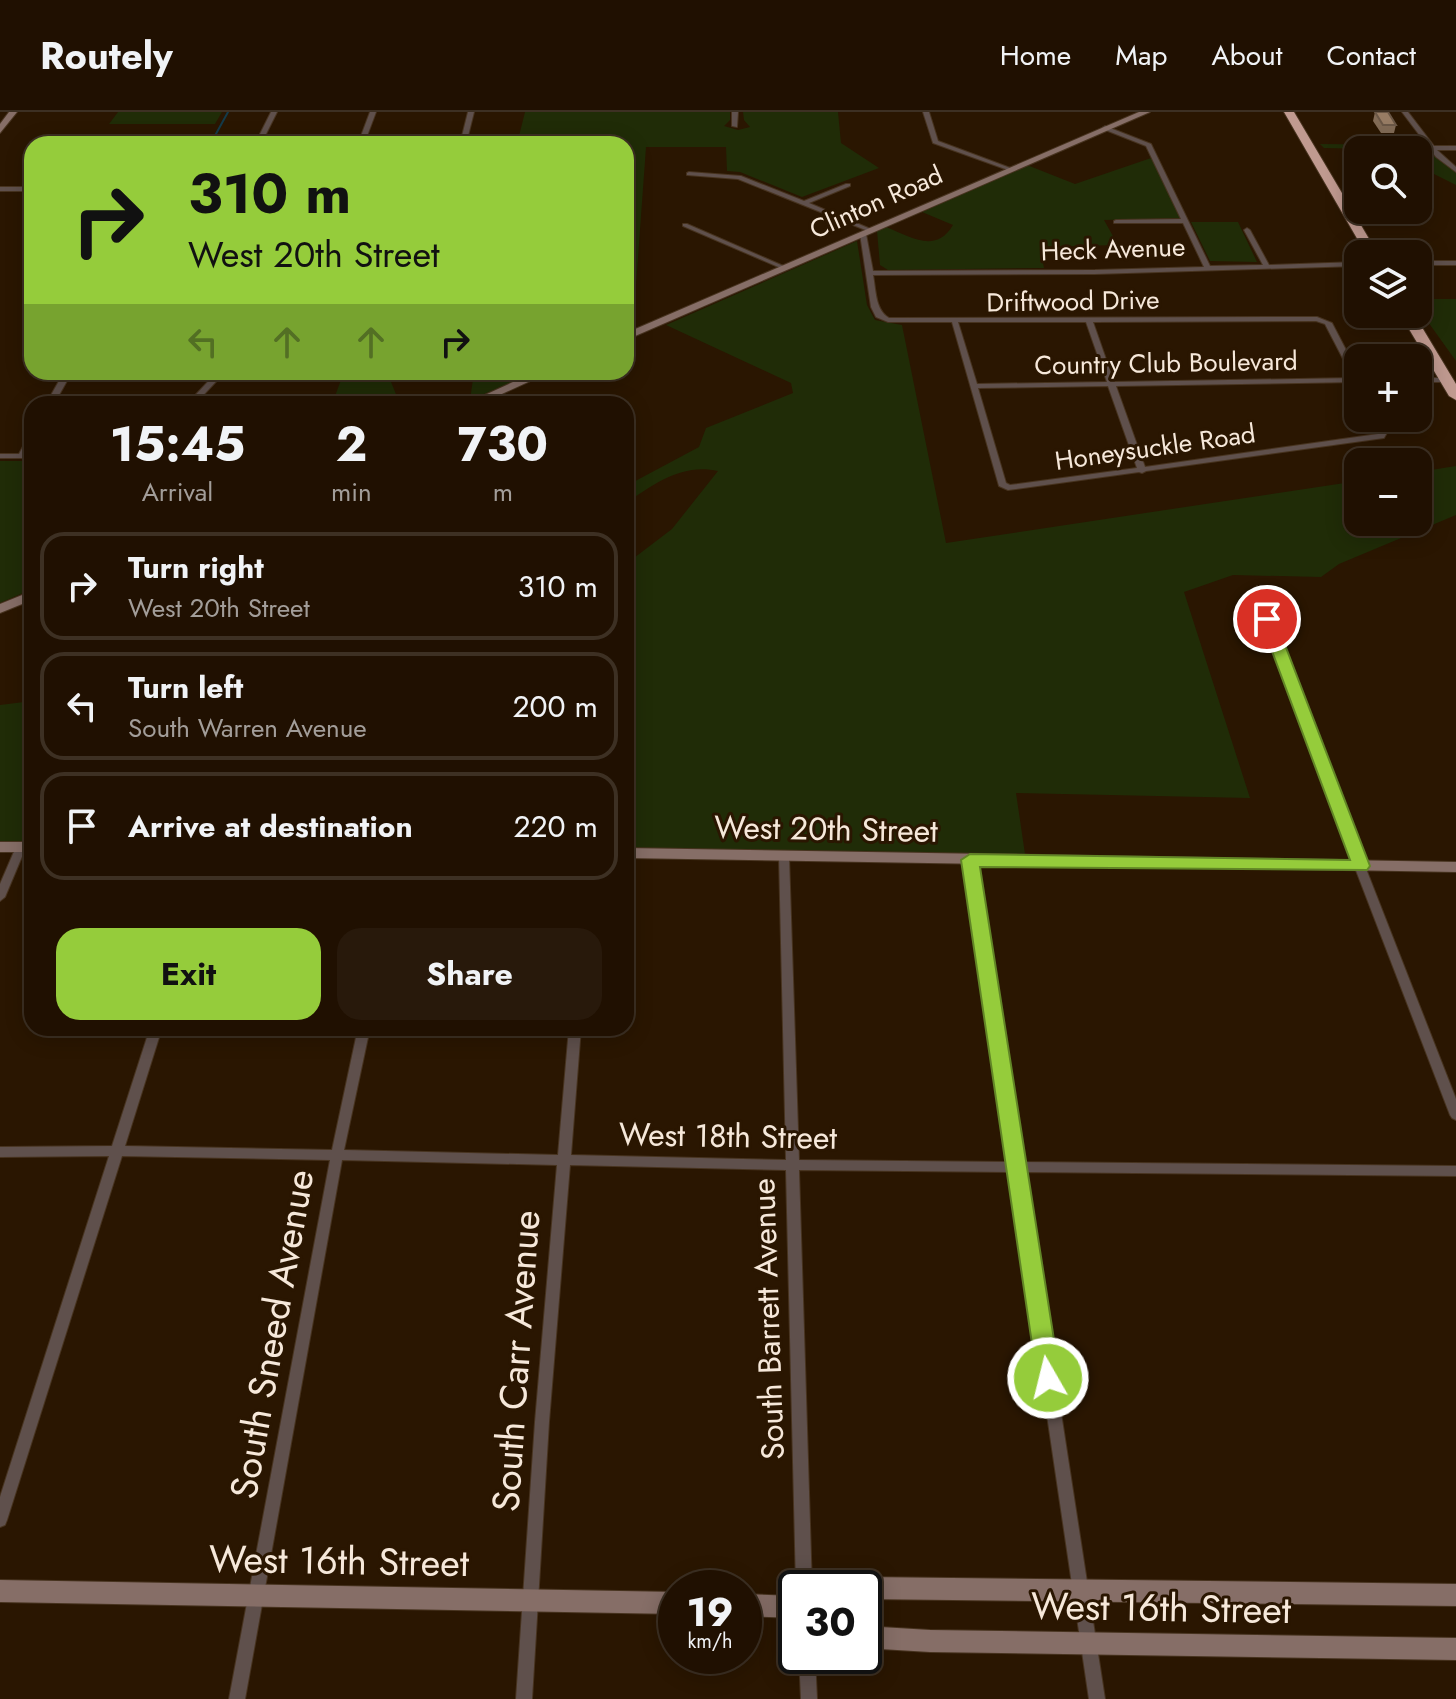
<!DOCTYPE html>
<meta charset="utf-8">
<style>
body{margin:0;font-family:Jost,sans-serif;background:#28190b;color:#f1f3f6;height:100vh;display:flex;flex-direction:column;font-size:30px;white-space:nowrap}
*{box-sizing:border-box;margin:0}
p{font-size:26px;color:#a29d99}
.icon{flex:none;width:44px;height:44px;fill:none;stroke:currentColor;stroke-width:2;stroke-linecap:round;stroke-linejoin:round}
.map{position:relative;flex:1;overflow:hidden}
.side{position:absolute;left:24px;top:284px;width:610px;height:640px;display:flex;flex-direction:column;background:#201001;border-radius:24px;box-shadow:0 4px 20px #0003,0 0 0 2px #3d3023}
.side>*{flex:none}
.banner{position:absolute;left:24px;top:24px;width:610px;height:244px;border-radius:24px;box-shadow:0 4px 20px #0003,0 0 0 2px #3d3023;background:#95cc3b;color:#111;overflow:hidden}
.tools{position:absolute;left:1344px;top:24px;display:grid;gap:16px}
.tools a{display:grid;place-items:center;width:88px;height:88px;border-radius:16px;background:#201001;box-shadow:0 4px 20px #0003,0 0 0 2px #3d3023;font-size:40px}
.speed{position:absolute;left:658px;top:1458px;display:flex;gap:16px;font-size:40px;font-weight:700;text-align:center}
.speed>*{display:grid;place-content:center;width:104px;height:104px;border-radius:50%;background:#201001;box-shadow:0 4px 20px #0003,0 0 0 2px #3d3023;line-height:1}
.speed small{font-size:20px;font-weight:400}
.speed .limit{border:4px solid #111;border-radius:12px;background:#fff;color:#111}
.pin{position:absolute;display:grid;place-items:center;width:68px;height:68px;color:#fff;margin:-34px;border:4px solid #fff;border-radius:50%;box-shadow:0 2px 8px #0007}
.me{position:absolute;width:88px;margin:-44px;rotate:352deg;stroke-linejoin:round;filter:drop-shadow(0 0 6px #0008)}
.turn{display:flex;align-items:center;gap:28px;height:168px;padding:0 32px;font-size:36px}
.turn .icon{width:104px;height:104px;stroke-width:2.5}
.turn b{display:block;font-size:56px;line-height:68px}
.lanes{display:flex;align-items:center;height:76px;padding:0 32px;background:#0003;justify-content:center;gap:40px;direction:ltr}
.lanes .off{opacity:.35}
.eta{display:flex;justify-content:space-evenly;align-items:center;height:136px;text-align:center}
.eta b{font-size:48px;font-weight:700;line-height:56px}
.action{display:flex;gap:16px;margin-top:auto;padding:16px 32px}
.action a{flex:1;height:92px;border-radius:24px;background:#95cc3b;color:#111;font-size:32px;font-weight:700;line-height:92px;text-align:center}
.action a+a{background:#28190b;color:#f1f3f6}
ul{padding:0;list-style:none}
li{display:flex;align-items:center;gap:24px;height:108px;margin:0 16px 12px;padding:0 16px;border:4px solid #3d3023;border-radius:24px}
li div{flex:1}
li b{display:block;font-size:30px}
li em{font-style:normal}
header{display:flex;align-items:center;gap:48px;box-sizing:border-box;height:112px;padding:0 40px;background:#201001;border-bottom:2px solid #3d3023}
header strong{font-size:38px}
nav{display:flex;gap:44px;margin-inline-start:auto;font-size:28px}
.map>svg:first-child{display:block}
.green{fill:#202c07}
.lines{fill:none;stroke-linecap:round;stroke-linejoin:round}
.stream{stroke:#143a49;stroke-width:2}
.street-casing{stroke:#47331f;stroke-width:2}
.secondary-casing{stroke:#47331f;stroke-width:2}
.highway-casing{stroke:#47331f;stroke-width:2}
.street{fill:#5f504c;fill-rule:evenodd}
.secondary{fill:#866e67;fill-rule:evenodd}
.highway{fill:#c09a90;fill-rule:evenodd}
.wall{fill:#826b56}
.building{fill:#977c64;stroke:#6a5746;stroke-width:2}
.route{fill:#95cc3b;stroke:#618526;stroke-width:2}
.labels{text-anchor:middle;stroke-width:6;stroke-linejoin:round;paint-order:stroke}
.far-street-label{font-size:26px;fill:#f6e8da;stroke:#2a1601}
.street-label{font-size:32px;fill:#f6e8da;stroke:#2a1601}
.near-street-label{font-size:38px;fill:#f6e8da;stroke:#2a1601}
</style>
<header>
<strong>Routely</strong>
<nav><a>Home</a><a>Map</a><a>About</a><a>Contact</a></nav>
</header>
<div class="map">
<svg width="1456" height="1587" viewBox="0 0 1456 1587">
<rect width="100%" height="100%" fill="#2a1601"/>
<path class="green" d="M118,0h104l-7,12h-106z
M525,0h205v8l-6,6 14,4 12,-3 -6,-7 -1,-8h95l3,31 38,25 -77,29 -62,-25 -13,-1 -1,-24h-80l-13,180 -6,7 -1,-190h-109z
M1320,32l105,1 31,26v14l-38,-19v-16l-94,-2z
M1154,45l27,61 -77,2 14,25 -78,2 4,21 -156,2 -8,-5 -3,-34 9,-4c25,10 50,27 67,-2l-31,-13 105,-47 48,19z
M1191,110h47l19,40 -47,-1z
M857,129l10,64 8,15 27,5 44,218 412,-62v41h60v-50l38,-6v49l-117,49 -18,13 -88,-2 -49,17 66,206 -234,-5 9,61 -399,-5v-285l46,-35 46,-58c-35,-8 -63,12 -92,32v-17l73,-39 7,-19 87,-35 -2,-10 -125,-58z
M1418,187h38v62l-38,-53z
M344,260h43l13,32h-68z
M474,260h62l-66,28z
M0,349h32v128l-32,14z
M32,589v140h-32v-136z"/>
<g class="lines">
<path class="stream" d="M211,31l17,-31"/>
<g class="street-casing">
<path id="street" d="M271,0h6l-16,32h-6z
M370,0h6l-12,32h-6z
M468,0h6l-8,32h-6z
M732,0h6l-1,15 -5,-1z
M923,0h6l9,29 75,28 -5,1 -75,-27z
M1402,0h6l26,34h22v4h-19l19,17v5l-20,-15z
M1105,14l46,18 59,122 53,-1 -19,-35 3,-2 3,2 19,35 89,-3v4l-263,8 -222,1c3,15 2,35 16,43l428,-1 15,6 26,50v9l-242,4 29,81 233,-33 3,-5 -6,-11h8l6,11 -5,9 -238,33 -4,2 -3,-1 -131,18 -9,-4 -47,-164h-64l-12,-5 -5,-10 -11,-73 3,-2 3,2 7,37 222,-1 109,-3 -21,-44h-69v-2l2,-1 65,-1 -35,-73 -43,-17 -1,-1zM1316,209l9,3 28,54 -239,4 -21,-60zM958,210h128l21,60 -130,2zM1108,274l29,82 -127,17 -4,-2 -28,-95z
M689,60l52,4 63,25 42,-17h4v2l-41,17 64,27 -5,1 -130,-52 -51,-4v-2z
M0,75h32v4h-32z
M683,112h4l101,44 -5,1 -100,-43z
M1418,149h38v4h-38z
M64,260h8l-18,32h-8z
M217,260h8l-30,32h-8z
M1418,266h28l4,2 -4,2h-28z
M29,323h3v10l-5,9h5v4h-32v-4h19z
M1257,474l4,3 66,180 129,330v21l-4,-2 -2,-3 -133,-346 -64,-180z
M21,731l5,4 -21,50 -5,4v-17l16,-37z
M784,740l5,4 10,304 210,2 -44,-302 5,-4 5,4 47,302 434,4v10l-432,-4 81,527h-16l-78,-527 -212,-2 13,418h-16l-10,-418 -216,-5 -21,257 -17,277h-16l19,-277 22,-257 -215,-5 -97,539h-16l101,-539 -208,-4 -115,364 -2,5 -5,2v-30l109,-341 -109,1v-10l112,-1 38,-118h12l-37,118 207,4 26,-122h12l-26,122 214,5 11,-127h12l-10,127 215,5 -7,-304z
M799,1544h16l2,43h-16z"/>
</g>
<g class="secondary-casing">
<path id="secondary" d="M9,0h8l-17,21v-9z
M1139,0h11l-524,228v-7z
M535,260h15l-70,32h-15z
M32,479v9l-32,13v-9z
M0,730h32v10h-32z
M626,736l830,14v10l-830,-14z
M864,1465l592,7v22l-592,-7v-11h-11l3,-8z
M0,1468l676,12v22l-676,-12z
M744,1482l52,2v22l-52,-2z
M864,1514l66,4 526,8v22l-526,-8 -66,-4z"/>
</g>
<g class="highway-casing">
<path id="highway" d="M1284,0h10l84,142h-12z
M1400,202h14l42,70v16l-7,-4z"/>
</g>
<use href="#street" class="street"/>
<use href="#secondary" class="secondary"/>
<use href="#highway" class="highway"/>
</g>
<path class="wall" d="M1375,0l21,13 -2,8h-13l-8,-12z"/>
<path class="building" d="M1375,0h13l8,13h-13z"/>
<path class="route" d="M1267,503l8,4 95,247 -3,4 -387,-3 80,511 -4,8 -8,3 -8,-3 -3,-8 -76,-518 9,-6 380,6 -90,-241z"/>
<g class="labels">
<g class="far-street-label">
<text transform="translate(876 90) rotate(-24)" y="9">Clinton Road</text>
<text transform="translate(1113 137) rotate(-2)" y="9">Heck Avenue</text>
<text transform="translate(1073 189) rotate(-1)" y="9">Driftwood Drive</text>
<text transform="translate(1166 251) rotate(-1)" y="9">Country Club Boulevard</text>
<text transform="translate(1155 335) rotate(-8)" y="9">Honeysuckle Road</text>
</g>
<g class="street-label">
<text transform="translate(826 717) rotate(1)" y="11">West 20th Street</text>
<text transform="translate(728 1024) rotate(1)" y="11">West 18th Street</text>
<text transform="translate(768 1207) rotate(-92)" y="11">South Barrett Avenue</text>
</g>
<g class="near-street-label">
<text transform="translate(272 1222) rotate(-80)" y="13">South Sneed Avenue</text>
<text transform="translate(516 1249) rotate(-86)" y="13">South Carr Avenue</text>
<text transform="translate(339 1449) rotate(1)" y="13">West 16th Street</text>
<text transform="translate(1161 1496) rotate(1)" y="13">West 16th Street</text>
</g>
</g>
</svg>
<div class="tools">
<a><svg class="icon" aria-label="search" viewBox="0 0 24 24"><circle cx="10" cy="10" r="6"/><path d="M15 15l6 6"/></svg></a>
<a><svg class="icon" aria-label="layers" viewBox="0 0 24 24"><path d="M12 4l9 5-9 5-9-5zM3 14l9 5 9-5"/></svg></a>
<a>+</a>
<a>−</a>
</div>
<div class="speed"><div>19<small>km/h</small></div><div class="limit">30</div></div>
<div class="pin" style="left:1267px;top:507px;background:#d93025"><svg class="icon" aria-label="arrive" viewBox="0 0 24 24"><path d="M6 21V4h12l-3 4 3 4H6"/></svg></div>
<svg class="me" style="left:1048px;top:1266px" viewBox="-20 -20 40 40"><circle r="17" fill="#95cc3b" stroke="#fff" stroke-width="3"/><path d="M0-11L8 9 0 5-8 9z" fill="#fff"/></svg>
<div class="banner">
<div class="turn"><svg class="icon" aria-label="right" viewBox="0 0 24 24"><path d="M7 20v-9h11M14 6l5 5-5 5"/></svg><div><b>310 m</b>West 20th Street</div></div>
<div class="lanes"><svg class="icon off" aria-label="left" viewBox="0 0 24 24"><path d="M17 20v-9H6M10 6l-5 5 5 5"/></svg><svg class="icon off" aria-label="ahead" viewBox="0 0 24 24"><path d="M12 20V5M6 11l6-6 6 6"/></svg><svg class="icon off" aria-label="ahead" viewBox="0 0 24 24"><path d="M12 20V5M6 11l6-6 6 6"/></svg><svg class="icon" aria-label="right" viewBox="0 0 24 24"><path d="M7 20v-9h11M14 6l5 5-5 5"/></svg></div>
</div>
<section class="side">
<div class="eta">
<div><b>15:45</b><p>Arrival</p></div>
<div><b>2</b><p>min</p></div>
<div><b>730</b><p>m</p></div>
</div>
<ul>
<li><svg class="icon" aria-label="right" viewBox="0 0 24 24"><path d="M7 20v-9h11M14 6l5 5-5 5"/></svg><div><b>Turn right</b><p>West 20th Street</p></div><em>310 m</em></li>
<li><svg class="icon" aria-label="left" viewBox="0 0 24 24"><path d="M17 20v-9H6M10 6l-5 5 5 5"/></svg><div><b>Turn left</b><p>South Warren Avenue</p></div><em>200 m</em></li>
<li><svg class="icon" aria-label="arrive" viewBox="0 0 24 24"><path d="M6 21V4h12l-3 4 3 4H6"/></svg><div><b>Arrive at destination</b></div><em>220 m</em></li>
</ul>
<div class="action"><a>Exit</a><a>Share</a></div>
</section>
</div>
